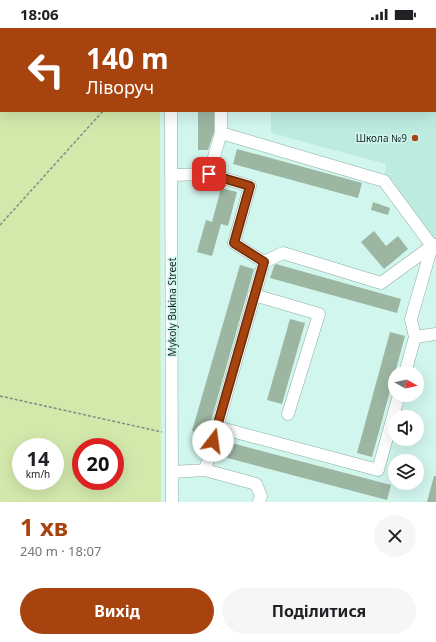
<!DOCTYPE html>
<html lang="uk">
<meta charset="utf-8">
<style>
body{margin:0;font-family:"Noto Sans",sans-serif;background:#f6f6f6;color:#202124;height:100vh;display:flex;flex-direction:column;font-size:15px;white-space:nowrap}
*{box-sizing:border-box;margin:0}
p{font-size:13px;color:#757577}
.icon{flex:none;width:22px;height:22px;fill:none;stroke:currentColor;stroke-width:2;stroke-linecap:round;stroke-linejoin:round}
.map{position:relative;height:474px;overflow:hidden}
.panel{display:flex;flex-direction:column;background:#fff;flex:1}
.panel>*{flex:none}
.top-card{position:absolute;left:0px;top:0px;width:436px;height:84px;box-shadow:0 4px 16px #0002;background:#a7430e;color:#fff;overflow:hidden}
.needle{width:26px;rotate:98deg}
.tools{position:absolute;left:388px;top:338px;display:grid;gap:8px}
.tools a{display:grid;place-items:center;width:36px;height:36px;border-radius:50%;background:#fff;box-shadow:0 4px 16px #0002;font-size:20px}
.speed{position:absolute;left:12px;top:410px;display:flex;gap:8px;font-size:20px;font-weight:700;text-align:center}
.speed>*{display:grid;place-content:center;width:52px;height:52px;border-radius:50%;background:#fff;box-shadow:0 4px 16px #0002;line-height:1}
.speed small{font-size:10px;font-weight:400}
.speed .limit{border:6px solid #d22;background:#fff;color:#111}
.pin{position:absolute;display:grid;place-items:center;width:34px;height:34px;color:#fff;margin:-17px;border-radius:8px;box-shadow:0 2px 6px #0006}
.me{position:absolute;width:44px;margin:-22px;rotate:15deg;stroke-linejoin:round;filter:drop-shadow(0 0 3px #0008)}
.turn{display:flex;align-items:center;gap:14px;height:84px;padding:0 20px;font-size:18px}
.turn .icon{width:52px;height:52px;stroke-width:2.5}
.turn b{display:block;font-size:28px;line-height:34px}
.round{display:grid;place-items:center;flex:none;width:42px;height:42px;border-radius:21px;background:#f6f6f6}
.summary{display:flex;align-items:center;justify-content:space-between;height:68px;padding:0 20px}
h1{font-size:24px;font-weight:700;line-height:30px;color:#a7430e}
.action{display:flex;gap:8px;margin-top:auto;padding:8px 20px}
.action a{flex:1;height:46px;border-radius:24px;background:#a7430e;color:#fff;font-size:16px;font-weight:700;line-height:46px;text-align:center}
.action a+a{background:#f6f6f6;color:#202124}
.status{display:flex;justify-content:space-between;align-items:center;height:28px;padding:0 20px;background:#fff;direction:ltr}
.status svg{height:11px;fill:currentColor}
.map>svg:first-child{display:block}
.built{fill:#beebe0}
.green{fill:#d3e9ac;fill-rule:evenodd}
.building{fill:#9cb6a2}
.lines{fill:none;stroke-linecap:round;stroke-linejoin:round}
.minor-casing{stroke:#8aada5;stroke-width:13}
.path{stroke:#769089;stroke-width:1.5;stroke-dasharray:3 2;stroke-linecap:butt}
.minor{stroke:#fff;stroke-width:12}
.route-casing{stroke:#6d2c09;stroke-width:10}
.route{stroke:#a7430e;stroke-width:7}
.poi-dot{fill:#a7430e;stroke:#d1f6ed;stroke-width:1.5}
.labels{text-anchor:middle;stroke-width:3;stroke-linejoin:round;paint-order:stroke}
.poi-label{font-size:10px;fill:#162421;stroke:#d1f6ed;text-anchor:end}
.street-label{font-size:10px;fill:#162421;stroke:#d1f6ed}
</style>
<div class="status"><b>18:06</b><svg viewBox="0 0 49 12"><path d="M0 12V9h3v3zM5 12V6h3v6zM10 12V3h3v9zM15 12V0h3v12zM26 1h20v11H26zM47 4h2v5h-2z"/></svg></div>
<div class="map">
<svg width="436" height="474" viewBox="0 0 436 474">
<rect width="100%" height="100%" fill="#d1f6ed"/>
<path class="built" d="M287,0h84l5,1h-89z
M390,0h46v213l-52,-62 2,-15 -115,-31v-22h164v-82h-44z"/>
<path class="green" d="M0,0h160v1h-159v82h159l1,391h-161zM21,419h34v34h-34zM81,419h34v34h-34z"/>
<path class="building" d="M198,83h16v21l-6,18h-10z
M237,121l125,34 -4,15 -125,-34z
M221,160l16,4 -9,34 -7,-2 -9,32 -15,-4 9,-32 6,2z
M373,174l17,6 -2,7 -17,-5z
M374,203l12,15 12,-10 10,13 -24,20 -23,-27z
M276,236l125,35 -4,14 -127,-35 4,-12z
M240,237l14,4 -47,166 -15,-4z
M290,291l15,4 -23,81 -15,-4z
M390,304l15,4 -33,121 -15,-4z
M224,413l167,44 -4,15 -167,-44z
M434,448h2v26h-9z"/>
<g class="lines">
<g class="minor-casing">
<path id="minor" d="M170,0v1
M233,0v1
M171,83l1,391
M221,105l163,48 48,65
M209,146l12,-41v-22
M171,147l38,-1 41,12 -16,57 30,19
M254,267l65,19 -31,100
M415,309l21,-3
M405,345l10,-36 -4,-18 21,-73
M217,399l161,43 21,-75
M205,442l59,-208 19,-9 98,30 51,-37 4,-1
M172,444l33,-2 51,14 5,12 -2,6"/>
</g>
<path class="path" d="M146,1v-1
M0,197l103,-114
M0,368l162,36"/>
<use href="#minor" class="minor"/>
</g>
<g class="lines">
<g class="route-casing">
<path id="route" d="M209,146l41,12 -16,57 30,19 -51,179"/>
</g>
<use href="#route" class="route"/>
</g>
<circle class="poi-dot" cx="415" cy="110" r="4"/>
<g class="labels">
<g class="poi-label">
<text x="407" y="114">Школа №9</text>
</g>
<g class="street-label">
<text transform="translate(172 279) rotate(-90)" y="4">Mykoly Bukina Street</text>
</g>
</g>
</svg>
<div class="tools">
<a><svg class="needle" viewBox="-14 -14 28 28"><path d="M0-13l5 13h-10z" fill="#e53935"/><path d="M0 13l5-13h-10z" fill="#757577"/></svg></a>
<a><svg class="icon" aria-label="sound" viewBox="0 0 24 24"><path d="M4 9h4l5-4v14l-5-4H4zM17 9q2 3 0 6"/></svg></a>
<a><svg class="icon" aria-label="layers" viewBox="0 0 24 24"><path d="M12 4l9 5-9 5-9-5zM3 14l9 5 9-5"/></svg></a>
</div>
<div class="speed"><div>14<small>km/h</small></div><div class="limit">20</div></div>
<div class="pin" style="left:209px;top:146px;background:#d93025"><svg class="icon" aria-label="arrive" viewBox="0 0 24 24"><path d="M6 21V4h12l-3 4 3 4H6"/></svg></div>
<svg class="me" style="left:213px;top:413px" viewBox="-20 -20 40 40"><circle r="19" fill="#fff"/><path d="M0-13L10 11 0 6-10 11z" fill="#a7430e"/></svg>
<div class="top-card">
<div class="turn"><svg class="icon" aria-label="left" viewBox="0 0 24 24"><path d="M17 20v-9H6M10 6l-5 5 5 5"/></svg><div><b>140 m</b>Ліворуч</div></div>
</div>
</div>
<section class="panel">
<div class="summary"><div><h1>1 хв</h1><p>240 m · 18:07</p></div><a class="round"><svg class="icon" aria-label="close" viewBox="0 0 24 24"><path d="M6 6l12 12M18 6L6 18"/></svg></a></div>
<div class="action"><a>Вихід</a><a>Поділитися</a></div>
</section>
